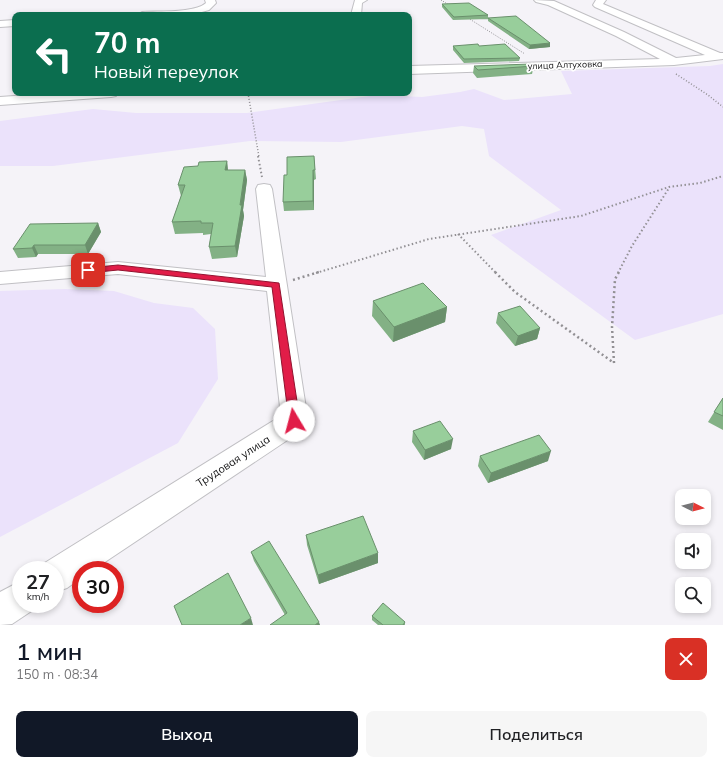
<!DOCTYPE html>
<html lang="ru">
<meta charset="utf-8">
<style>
body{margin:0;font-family:Mulish,sans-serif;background:#f6f6f6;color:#202124;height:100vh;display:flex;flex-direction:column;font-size:15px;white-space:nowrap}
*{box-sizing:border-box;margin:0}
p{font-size:13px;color:#757577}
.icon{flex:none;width:22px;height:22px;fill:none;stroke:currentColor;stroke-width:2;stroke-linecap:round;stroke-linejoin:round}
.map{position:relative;height:625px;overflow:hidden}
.drawer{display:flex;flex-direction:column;background:#fff;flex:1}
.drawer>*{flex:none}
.guide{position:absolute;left:12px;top:12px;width:400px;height:84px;border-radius:8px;box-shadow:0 2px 6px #0003;background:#0b6e4f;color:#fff;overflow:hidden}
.needle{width:26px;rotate:96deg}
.tools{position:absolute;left:675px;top:489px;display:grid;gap:8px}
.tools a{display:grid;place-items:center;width:36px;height:36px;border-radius:8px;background:#fff;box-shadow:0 2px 6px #0003;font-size:20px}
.speed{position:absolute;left:12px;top:561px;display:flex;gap:8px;font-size:20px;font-weight:700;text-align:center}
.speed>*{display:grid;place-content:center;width:52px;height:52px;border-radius:50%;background:#fff;box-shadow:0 2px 6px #0003;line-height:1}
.speed small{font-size:10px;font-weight:400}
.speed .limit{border:6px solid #d22;background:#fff;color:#111}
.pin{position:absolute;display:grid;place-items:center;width:34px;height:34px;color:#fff;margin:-17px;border-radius:8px;box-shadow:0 2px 6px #0006}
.me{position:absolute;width:44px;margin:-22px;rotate:352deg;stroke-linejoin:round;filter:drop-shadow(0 0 3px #0008)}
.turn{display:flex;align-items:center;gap:14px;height:84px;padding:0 16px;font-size:18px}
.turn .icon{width:52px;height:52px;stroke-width:2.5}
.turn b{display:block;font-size:28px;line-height:34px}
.round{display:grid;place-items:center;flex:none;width:42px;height:42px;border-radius:8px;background:#f6f6f6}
.summary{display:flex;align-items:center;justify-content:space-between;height:68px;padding:0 16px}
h1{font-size:24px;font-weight:600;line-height:30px;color:#111827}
.action{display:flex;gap:8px;margin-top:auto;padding:8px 16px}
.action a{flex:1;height:46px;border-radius:8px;background:#111827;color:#fff;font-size:16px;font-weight:600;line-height:46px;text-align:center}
.action a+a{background:#f6f6f6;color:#202124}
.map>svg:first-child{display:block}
.green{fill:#ebe2fb}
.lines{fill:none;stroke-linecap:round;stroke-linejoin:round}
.minor-casing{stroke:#c1c0c4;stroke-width:2}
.path-far3{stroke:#929094;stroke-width:1;stroke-dasharray:1 1.5;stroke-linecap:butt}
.path-far2{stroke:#929094;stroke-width:1.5;stroke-dasharray:1 2;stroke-linecap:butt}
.path-far1{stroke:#929094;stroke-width:2;stroke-dasharray:1.5 2.5;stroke-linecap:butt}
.path{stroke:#929094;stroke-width:2.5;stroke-dasharray:2 3;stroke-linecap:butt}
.minor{fill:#fff;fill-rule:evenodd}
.wall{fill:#83b185}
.shaded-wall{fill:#6a906c}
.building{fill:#98ce9b;stroke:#6a906c}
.route{fill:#e11d48;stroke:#92132f}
.labels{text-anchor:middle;stroke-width:3.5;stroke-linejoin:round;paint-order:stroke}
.far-street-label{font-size:9px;fill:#131314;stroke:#fff}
.street-label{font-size:11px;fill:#131314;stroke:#fff}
</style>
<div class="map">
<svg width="723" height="625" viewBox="0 0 723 625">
<rect width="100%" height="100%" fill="#f5f3f8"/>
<path class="green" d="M723,64v250l-88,26 -144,-105 70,-25 -72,-54 -5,-27 -22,-3 -121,16 -91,-1 -197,25h-53v-45l93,-12 43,4h111l130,-18 45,2 38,-5 14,-3 30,11 68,-6 -11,-23 149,-5z
M65,289l49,2 40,12 39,5 22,21 3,50 -40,64 -178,94v-246z"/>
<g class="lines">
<g class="minor-casing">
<path id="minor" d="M205,0h10l1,3 -7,7 -18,5h-54l5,-3c16,-1 53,1 64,-9z
M355,0h12l-5,3 -1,12h-10z
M534,0l20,1 70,31 52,26 29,-3 -110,-48 -2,-2 3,-5h10l-3,4 117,49h3v6l-49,6 -265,9v-8l251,-7 -44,-23 -68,-31 -12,-3z
M15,20v6l-15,1v-6z
M57,93h60l-1,3 -5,1 -111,8v-8z
M264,184l6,1 2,4 36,232 -4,8 -211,141h-12v8l-14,10 -12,4v-22h-14l2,-6 238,-148 -14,-125 -149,-17 -118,10v-12l118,-10 148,15 -10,-88 2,-4z
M21,581v23h14l-2,6 -21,14 -12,1v-33z"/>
</g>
<path class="path-far3" d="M441,0l8,5
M468,18l57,36"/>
<path class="path-far2" d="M676,74l32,21 15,12
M248,93l11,64"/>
<path class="path-far1" d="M258,156l4,21
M458,234l38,39
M316,273l113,-34 152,-23 88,-29 31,-4 23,-7
M618,273l14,-27 37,-58"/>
<path class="path" d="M495,272l20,20 99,71
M293,280l26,-8
M614,363l-2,-36 3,-48 4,-7"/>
<use href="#minor" class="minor"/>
</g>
<path class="wall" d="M442,4l46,11v4l-35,1 -11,-13z
M488,18l62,25v4l-21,2 -41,-28z
M453,46h26l41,12 -1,3 -55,2 -11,-13z
M474,66h60l-2,8 -55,4 -4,-5z
M314,156l2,23 -2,1v30l-30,1 -1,-9 4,-27z
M227,161l1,9h17l2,10 -4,30 1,6 -7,41 -25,2 -3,-12 2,-13 -8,1v-2l-28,1 -3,-12 9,-26 -3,-11 20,-19z
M98,223l3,9 -13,22h-50l-2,3 -18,1 -5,-9z
M373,301l74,6 -2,15 -52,20 -21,-26z
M498,313l42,15 -3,11 -22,7 -19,-23z
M723,398v32l-15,-8z
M413,431l38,18 -27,11 -12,-18z
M480,456l68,5 -60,22 -10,-17z
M306,535l72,28 -59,21 -12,-39z
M251,552l69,73 -35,-10 -31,-54z
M372,616l33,6v3h-27l-6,-5z"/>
<path class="shaded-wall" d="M550,43v4l-21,2 1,-4z
M227,161l1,11 -3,-2z
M245,170l2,10 -4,30 1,6 -7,41 -2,-11z
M313,170l1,10v30l-1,-9z
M98,223l3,9 -13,22 -3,-9z
M34,245l4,9 -2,3 -4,-9z
M447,307l-2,15 -52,20 1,-15z
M540,328l-3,11 -22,7 3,-10z
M453,439l-2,10 -27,11 1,-10z
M551,451l-3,10 -60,22 3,-10z
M378,553v10l-59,21 -1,-9z
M251,618l2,7h-13z
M319,622l1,3h-5z"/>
<path class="building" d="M469,3l19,12 -34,2 -12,-13z
M516,16l34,27 -20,2 -42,-27z
M478,44l1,2 26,-2 15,14 -56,1 -11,-13z
M531,64l3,2 -56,4 -4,-4z
M314,156l1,14h-2v31l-30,1 1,-27h3v-18z
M227,161l-2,9h20l-5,35h2l-7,41 -26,1 4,-24h-12v-2l-29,1 13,-37h-7l6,-18 14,-1 1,-4z
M98,223l-13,22h-51l-2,3 -19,1 17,-25z
M423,283l24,24 -53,20 -21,-26z
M520,306l20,22 -22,8 -20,-23z
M723,398v18l-9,-4z
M440,421l13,18 -28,11 -12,-19z
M539,435l12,16 -60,22 -11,-17z
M363,516l15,37 -60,22 -12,-40z
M269,541l50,81 -4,3h-45l17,-12 -36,-61z
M228,573l23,45 -11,7h-58l-8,-19z
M383,603l22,19 -2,3h-20l-11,-9z"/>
<path class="route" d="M118,265l161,18 21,138 -2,3 -4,1 -3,-1 -2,-3 -17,-134 -154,-17 -30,3 -4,-3 4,-2z"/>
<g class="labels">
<g class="far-street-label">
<text transform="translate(565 65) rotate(-2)" y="3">улица Алтуховка</text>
</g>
<g class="street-label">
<text transform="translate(233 461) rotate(-33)" y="4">Трудовая улица</text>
</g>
</g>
</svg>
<div class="tools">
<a><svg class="needle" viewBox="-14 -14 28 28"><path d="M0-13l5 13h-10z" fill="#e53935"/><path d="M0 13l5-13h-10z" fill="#757577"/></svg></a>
<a><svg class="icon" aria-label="sound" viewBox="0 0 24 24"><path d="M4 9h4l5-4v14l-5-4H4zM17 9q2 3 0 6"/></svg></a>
<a><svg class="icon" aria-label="search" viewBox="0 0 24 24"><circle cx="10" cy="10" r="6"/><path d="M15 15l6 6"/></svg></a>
</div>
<div class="speed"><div>27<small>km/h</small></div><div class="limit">30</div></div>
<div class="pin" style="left:88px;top:270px;background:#d93025"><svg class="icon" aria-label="arrive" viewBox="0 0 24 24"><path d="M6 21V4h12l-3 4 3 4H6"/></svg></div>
<svg class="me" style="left:294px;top:421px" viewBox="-20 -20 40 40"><circle r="19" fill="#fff"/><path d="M0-13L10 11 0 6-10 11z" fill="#e11d48"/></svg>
<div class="guide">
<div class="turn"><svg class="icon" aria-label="left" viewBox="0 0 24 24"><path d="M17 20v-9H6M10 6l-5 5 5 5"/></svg><div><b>70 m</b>Новый переулок</div></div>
</div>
</div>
<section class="drawer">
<div class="summary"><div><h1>1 мин</h1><p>150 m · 08:34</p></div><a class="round" style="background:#d93025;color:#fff"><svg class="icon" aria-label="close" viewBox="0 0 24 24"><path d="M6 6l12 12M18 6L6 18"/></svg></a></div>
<div class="action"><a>Выход</a><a>Поделиться</a></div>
</section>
